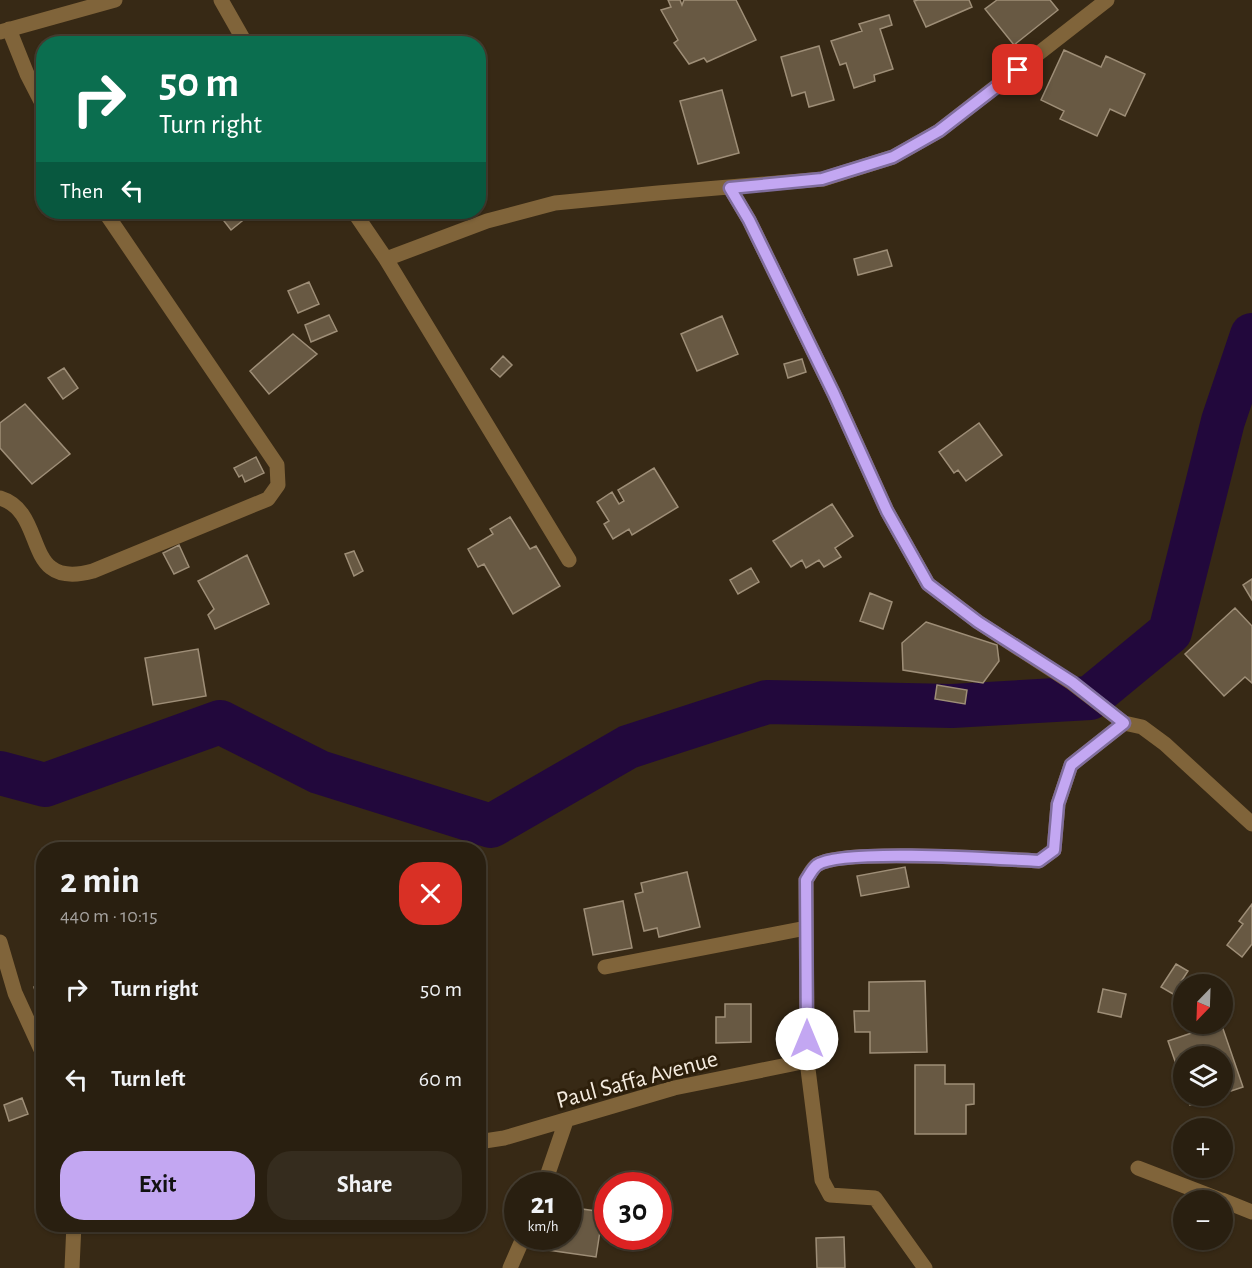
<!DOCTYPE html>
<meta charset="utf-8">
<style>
body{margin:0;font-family:"Alegreya Sans",sans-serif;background:#352c1e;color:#f1f3f6;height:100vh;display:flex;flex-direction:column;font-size:22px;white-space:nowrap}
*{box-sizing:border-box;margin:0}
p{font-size:20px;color:#a5a29f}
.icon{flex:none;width:33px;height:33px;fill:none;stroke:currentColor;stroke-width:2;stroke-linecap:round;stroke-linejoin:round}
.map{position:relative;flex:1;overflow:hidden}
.details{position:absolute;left:36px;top:842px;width:450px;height:390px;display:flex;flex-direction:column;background:#291f10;border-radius:24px;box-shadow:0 2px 4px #0004,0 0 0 2px #453d30}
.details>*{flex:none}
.top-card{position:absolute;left:36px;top:36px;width:450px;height:183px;border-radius:24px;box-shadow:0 2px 4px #0004,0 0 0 2px #453d30;background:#0b6e4f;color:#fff;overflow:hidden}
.needle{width:39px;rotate:203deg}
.fabs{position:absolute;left:1173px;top:974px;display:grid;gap:12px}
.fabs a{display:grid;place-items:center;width:60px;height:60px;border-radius:50%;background:#291f10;box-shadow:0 2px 4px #0004,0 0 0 2px #453d30;font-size:30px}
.speed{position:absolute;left:504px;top:1172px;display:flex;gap:12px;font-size:30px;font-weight:700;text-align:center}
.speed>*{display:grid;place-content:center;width:78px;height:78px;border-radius:50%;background:#291f10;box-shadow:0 2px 4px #0004,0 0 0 2px #453d30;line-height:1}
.speed small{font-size:15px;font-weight:400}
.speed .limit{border:9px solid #d22;background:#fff;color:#111}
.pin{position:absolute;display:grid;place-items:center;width:51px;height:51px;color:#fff;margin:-26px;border-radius:12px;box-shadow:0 3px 9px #0006}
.me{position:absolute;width:66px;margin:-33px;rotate:0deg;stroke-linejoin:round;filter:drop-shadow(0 0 4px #0008)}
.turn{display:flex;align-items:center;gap:21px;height:126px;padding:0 24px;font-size:27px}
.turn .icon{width:78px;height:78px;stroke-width:2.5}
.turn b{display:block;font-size:42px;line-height:51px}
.then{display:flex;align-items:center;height:57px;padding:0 24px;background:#0003;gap:12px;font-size:22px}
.round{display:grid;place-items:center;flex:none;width:63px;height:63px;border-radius:24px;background:#352c1e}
.overview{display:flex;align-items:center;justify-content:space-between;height:102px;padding:0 24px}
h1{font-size:36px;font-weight:600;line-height:45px}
.action{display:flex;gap:12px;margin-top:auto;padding:12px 24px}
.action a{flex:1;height:69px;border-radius:24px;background:#c3a7f2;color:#111;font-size:24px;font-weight:600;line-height:69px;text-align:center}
.action a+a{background:#352c1e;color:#f1f3f6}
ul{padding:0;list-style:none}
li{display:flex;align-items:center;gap:18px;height:90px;padding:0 24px}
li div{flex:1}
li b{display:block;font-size:22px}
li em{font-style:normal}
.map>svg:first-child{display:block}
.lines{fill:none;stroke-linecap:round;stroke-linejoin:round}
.river{stroke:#22083c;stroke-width:44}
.building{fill:#685943;stroke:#9e8e77;stroke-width:1.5}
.service{stroke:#80643a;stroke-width:15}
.minor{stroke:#80643a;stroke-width:15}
.route-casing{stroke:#7f6d9d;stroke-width:15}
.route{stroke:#c3a7f2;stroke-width:10}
.labels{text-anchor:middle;stroke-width:6;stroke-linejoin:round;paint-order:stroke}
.street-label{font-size:24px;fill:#f4ebdf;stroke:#2d1f0b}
</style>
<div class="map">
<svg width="1252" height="1268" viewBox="0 0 1252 1268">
<rect width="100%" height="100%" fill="#372915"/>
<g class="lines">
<path class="river" d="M0,773l45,12 175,-63 99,50 172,54 137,-79 139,-45 185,4 138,-8 80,-66 53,-211 29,-86"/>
</g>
<path class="building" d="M668,0h12l2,5 2,-5h52l20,40 -49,22 -3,-4 -15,6 -15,-21 4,-3 -17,-30 10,-3z
M918,0h51l3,7 -46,20 -12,-26z
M997,0h53l8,10 -44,35 -29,-36z
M889,15l3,10 -12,4 13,40 -19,6 1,6 -21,7 -8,-25 -6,2 -9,-24 31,-10 -3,-7z
M819,46l15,54 -25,7 -4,-15 -13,4 -11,-39z
M1064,50l37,17 5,-11 39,18 -20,42 -15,-7 -13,27 -37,-17 4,-8 -23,-11z
M722,90l17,63 -41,11 -18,-63z
M217,212h34l1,1 -21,17z
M887,250l5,16 -34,9 -4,-16z
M309,282l10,22 -21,9 -10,-22z
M329,315l8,16 -26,11 -6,-17z
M722,316l16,38 -41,17 -16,-37z
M293,334l24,20 -48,40 -19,-23z
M503,356l9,9 -12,12 -9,-8z
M802,359l4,13 -18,6 -4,-14z
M64,368l14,20 -15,11 -15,-21z
M25,404l45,50 -38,30 -32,-36v-25z
M979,423l23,32 -36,26 -8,-11 -4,3 -15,-21z
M256,457l8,16 -19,9 -3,-7 -3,2 -5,-9z
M654,468l24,39 -46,28 -3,-6 -16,10 -9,-15 5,-3 -12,-19 15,-10 7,12 5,-3 -6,-11z
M832,504l21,32 -18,12 6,9 -17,10 -5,-7 -13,8 -4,-8 -11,7 -18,-26z
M510,517l20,32 6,-3 24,40 -47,28 -29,-50 -6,3 -10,-18 25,-15 -3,-5z
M179,545l10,22 -15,7 -11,-21z
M354,551l9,20 -9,5 -9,-22z
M247,555l22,49 -54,25 -7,-14 6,-6 -16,-28z
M751,568l8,14 -21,12 -8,-14z
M1252,579v21l-9,-15z
M870,593l22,9 -9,27 -23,-8z
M1235,608l17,18v57l-7,-6 -21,19 -39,-42z
M926,622l71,23 2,16 -16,22 -80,-13 -1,-27z
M198,649l8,47 -53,9 -8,-47z
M937,685l30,5 -2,14 -30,-5z
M905,867l4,20 -48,9 -4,-20z
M687,872l13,55 -41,10 -2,-9 -13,3 -9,-37 8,-2 -2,-9z
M623,901l9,47 -39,7 -9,-46z
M1252,904v40l-10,13 -15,-12 16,-21 -4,-3z
M1176,964l12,7 -15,23 -12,-7z
M925,981l2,71 -57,1v-21h-15l-1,-21h15v-29z
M44,984v26l-3,1 -7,-24z
M1103,989l23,5 -5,23 -23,-5z
M725,1004h26v38l-35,1v-26h9z
M1221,1023l22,64 -21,7v-38h-38v31l-16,-46z
M915,1065h30v19h29v20l-8,1v29h-51z
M1186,1095h33l-29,10z
M22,1098l6,16 -19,7 -5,-16z
M568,1207l35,5 -7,45 -55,-8 2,-13h25z
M844,1237l1,31h-28l-1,-30z"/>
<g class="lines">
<path class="service" d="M1138,1168l83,32
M1222,1200l30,12"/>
<path class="minor" d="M221,0l25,44
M9,29l18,45 17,33
M0,32l115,-32
M730,188l19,32 85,174 53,117 41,73 50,38 94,61 52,40
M354,212l32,47 183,301
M386,259l101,-38 68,-18 103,-10 165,-14 70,-22 46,-26 168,-131
M0,498c49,15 20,93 93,73l175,-72 10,-14 -1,-20 -172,-253
M0,942l15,51 29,63
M605,967l201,-39
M478,1142l26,-4 170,-50 133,-27
M544,1185l22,-64
M72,1268l2,-44
M510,1268l14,-32
M925,1268l-50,-70 -45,-3 -8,-15 -15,-119 -1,-181c3,-4 6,-12 11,-15 23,-17 185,-6 222,-4l15,-11 4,-46 13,-39 53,-42 18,4 23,17 87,80"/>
</g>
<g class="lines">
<g class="route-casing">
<path id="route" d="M807,1039l-1,-159c3,-4 6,-11 11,-15 23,-17 185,-6 222,-4l15,-11 4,-46 13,-39 53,-42 -52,-41 -94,-60 -50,-38 -41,-73 -53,-117 -85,-174 -19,-32 92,-9 71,-22 46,-26 79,-61"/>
</g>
<use href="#route" class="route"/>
</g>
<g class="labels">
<g class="street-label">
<text transform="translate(637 1079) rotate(-15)" y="8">Paul Saffa Avenue</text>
</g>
</g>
</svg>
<div class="fabs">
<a><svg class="needle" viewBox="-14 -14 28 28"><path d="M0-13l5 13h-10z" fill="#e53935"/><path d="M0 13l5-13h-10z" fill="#a5a29f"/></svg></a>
<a><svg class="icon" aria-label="layers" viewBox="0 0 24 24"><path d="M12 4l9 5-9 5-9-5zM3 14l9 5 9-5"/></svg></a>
<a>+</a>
<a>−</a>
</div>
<div class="speed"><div>21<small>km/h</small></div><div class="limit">30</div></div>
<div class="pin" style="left:1018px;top:70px;background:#d93025"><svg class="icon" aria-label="arrive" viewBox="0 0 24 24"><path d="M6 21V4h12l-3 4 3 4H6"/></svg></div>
<svg class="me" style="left:807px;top:1039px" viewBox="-20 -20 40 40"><circle r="19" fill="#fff"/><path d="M0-13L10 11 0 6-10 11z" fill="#c3a7f2"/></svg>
<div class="top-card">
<div class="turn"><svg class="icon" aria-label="right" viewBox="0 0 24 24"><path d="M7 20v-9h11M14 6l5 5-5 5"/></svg><div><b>50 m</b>Turn right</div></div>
<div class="then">Then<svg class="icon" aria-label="left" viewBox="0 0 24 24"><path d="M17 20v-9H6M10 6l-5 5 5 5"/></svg></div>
</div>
<section class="details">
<div class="overview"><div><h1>2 min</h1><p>440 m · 10:15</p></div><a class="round" style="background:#d93025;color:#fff"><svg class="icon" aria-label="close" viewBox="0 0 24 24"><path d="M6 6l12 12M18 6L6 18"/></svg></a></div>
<ul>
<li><svg class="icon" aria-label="right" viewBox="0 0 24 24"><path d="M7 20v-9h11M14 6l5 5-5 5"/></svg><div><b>Turn right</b></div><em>50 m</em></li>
<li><svg class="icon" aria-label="left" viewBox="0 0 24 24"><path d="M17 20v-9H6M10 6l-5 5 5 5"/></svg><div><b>Turn left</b></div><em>60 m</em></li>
</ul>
<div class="action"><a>Exit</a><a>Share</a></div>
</section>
</div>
